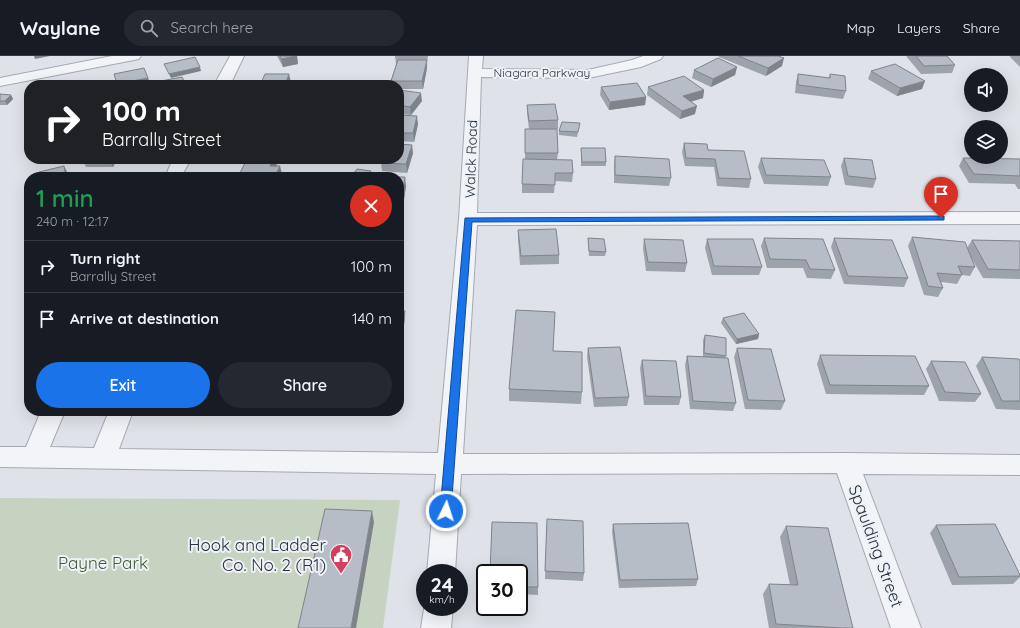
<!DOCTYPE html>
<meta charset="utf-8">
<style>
body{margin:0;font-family:Quicksand,sans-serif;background:#242831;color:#f1f3f6;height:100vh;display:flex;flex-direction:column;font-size:15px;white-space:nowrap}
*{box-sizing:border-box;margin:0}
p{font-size:13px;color:#9ea1a6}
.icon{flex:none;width:22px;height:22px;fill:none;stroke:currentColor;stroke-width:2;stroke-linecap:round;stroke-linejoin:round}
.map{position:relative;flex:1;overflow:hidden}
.details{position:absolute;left:24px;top:116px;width:380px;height:244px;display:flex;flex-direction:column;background:#171b24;border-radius:16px;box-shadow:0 4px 16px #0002}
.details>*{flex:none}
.hud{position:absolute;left:24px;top:24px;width:380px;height:84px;border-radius:16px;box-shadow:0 4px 16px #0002;background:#202124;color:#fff;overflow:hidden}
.buttons{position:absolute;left:964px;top:12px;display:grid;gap:8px}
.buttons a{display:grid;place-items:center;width:44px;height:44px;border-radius:50%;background:#171b24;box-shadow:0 4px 16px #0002;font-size:20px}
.speed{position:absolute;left:416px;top:508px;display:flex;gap:8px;font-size:20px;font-weight:700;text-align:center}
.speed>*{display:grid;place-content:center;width:52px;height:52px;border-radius:50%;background:#171b24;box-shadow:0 4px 16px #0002;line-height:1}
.speed small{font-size:10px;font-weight:400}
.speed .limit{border:2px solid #111;border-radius:6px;background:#fff;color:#111}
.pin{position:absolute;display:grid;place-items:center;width:34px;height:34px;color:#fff;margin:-41px -17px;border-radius:50% 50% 50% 0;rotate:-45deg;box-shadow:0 0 4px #0007}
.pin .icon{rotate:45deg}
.me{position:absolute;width:44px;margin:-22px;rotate:4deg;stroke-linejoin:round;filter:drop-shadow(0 0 3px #0008)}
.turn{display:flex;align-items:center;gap:14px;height:84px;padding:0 12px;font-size:18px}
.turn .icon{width:52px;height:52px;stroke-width:2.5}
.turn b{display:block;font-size:28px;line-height:34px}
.round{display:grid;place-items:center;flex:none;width:42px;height:42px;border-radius:21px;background:#242831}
.overview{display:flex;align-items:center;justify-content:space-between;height:68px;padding:0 12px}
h1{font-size:24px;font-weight:600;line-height:30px;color:#1e9e55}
.button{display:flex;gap:8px;margin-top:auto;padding:8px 12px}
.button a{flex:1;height:46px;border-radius:24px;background:#1a73e8;color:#fff;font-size:16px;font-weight:600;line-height:46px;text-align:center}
.button a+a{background:#242831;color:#f1f3f6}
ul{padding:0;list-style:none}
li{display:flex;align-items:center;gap:12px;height:52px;padding:0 12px;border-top:1px solid #363941}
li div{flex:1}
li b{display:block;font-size:15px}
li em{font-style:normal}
header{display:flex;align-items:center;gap:24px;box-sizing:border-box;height:56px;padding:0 20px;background:#171b24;border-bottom:1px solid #363941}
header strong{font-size:19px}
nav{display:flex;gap:22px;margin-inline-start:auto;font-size:14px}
.search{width:280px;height:36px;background:#242831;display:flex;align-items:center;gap:10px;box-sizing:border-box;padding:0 14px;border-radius:22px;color:#9ea1a6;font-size:15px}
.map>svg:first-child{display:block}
.green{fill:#c6d3c0}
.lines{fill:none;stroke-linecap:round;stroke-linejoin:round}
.minor-casing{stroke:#a4aab3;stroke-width:2}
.minor{fill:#f2f4f7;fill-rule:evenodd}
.wall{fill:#9da3aa}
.shaded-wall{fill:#7f848b}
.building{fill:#b6bdc6;stroke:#7f848b}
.route{fill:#1a73e8;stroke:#114b97}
.labels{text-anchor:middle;stroke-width:4;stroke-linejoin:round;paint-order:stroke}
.far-street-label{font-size:12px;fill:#273240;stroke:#eef2f6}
.street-label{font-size:14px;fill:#273240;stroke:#eef2f6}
.near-poi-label{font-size:17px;fill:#273240;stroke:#eef2f6;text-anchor:end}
.near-street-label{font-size:17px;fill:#273240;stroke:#eef2f6}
.near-park-label{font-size:17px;fill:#3e5d34;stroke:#eef2f6}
</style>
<header>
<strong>Waylane</strong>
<div class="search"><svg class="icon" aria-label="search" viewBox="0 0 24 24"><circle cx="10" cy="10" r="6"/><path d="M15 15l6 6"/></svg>Search here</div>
<nav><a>Map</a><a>Layers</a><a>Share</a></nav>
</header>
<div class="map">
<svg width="1020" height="572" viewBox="0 0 1020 572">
<rect width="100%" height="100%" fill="#dfe3e9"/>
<path class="green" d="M0,442l400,2 -17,128h-383z"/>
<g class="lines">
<g class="minor-casing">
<path id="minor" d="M112,0h29l-2,3 -5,1 -134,26v-8z
M230,0h14l-14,29h-16z
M469,0h14l-1,13 106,1 44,-10 11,-4h20l-2,3 -20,8 -53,11 -107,-1 -4,136 543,-1v12l-543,1 -14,229 383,-1 174,2v20l-157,-1 58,154h-30l-54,-155 -376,1 -6,99h-28l9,-99 -436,-7v-20h26l15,-36h24l-15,36 44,1 15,-37h24l-14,38 319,4 21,-234z
M173,103h18l-10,18h-16z
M425,547v4h28l-2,21h-30z"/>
</g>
<use href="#minor" class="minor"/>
</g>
<path class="wall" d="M277,0h20l1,8 -15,3z
M395,0h33l-1,7v5l-4,21h-24v-4h-7l-1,-4 5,-17z
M719,0h59l4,10 -16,10 -47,-19z
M906,0h41l8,9 -3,8 -31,1z
M1010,0h10v11l-10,-10z
M737,11l-2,8 -24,12 -19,-9 2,-8z
M871,15l51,18 -25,7 -29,-17z
M798,18l31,4 1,-4 16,17 -3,8 -48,-6 1,-11z
M601,31l45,10 -1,8 -36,5 -9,-15z
M648,31l56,3 -1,8 -12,4 4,12 -15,5 -33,-24z
M399,34l23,11 -11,14 -12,-1z
M0,38l11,1 2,4 -6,6h-7z
M527,49l31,15v9h-9l9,24 -1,7 16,13 -1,9 -17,-1 -1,12h-32v-9l3,-25v-30h4l-2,-16z
M399,59l19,9 -4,18 -15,-1z
M579,72l-2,9 -18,-2v-4z
M684,87l24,7 43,29 -2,9 -32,-2 -3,-19 -29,-1 -3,-14z
M581,92l25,14v4h-25z
M413,97l-6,20 -25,-2 -1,-8z
M615,100l56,22 -2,8 -55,-3v-19z
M761,102l70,19 -3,9 -64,-2 -6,-17z
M844,102l32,21 -3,9 -28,-3 -4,-19z
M963,102l57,1v30h-2l-3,-5 -46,-1 -10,-17z
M82,103h35l-4,8h-27z
M278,105l-2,5 6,8 -1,3h-40l-1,-4z
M399,121l7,9 -3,20h-4z
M518,174l41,25v9l-39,1 -2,-26z
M912,181l55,11 5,-8 48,1v38l-37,-1 -15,-26 7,15 -5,9 -8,-1 -5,9 -16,-2 2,6 -5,9 -14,-2 -16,-49z
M588,182l18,14 -1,4h-16l-1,-13z
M764,182l71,32 -4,9 -24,-1 -4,-10h-36l-6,-22z
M834,182l74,40 -4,9 -60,-3 -13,-37z
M644,183l43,24 -2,9 -39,-1 -3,-23z
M707,183l55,28 -3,8h-47l-7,-27z
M399,255h6v5l-2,18h-4z
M723,262l36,16 -1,5 -22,5 -15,-21z
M705,279l21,21 -1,2 11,45 -3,8 -43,-2 -5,-44 2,-9 16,1v-17z
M588,292l41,49 -2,9 -33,1 -7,-50z
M737,292l48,53 -4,9 -36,-1 -11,-52z
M553,295l29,41 -1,12 -72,-3v-12z
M820,299l109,31 -5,9 -98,-1 -9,-30z
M982,301l38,4v49l-24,-1 -20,-43z
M642,304l39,37 -2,8h-35l-4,-37z
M931,305l50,33 -6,8 -36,-1 -13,-32z
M547,463l37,54 -1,8 -38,-2z
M613,468l85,55 -2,7 -77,2 -7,-56z
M936,469l84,50v2l-7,7 -61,1 -22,-52z
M786,470l67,102h-84l-6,-34 6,-10 21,1 -10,-48z
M519,517l19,14v8l-19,-1z"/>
<path class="shaded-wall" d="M34,0h16l-15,3z
M297,0l1,8 -15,3 -2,-8z
M784,2l-2,8 -16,10 2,-8z
M427,4v8l-4,21 -1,-8z
M200,11l1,4 -30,7 -2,-4z
M737,11l-2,8 -24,12 2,-8z
M289,18l2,8 -1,3h-5z
M148,22l2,4 -15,3h-17l-1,-1z
M925,25l-3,8 -25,7 3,-8z
M704,34l-1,8 -21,6 1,-8z
M421,37l1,8 -11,14 -1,-8z
M11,39l2,4 -6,6 -2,-4z
M646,41l-1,8 -36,5 1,-8z
M697,50l-2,8 -15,5 2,-8z
M417,60l1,8 -4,18 -1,-9z
M412,89l1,8 -6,20 -1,-9z
M109,103h8l-4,8z
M273,103h4l1,2 -5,13 -3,-8z
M64,110l4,8v3h-2z
M280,110l2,8 -1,3h-4l-1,-3z
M371,115v6h-4z
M405,121l1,9 -3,20 -1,-9z
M400,156l1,8 -2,9v-14z
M405,255v5l-2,18 -1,-4z
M759,278l-1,5 -22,5 1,-5z
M372,455l2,11 -18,106h-5z"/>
<path class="building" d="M280,0h16l-15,3z
M738,0h40l6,2 -16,10z
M916,0h31l8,9 -31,1z
M195,1l5,10 -31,7 -5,-10z
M718,2l19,9 -24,12 -19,-9z
M398,4h29l-5,21h-31z
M895,8l30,17 -25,7 -29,-17z
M144,12l4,10 -31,6 -3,-10z
M265,18h24l-4,11h-25z
M798,18l32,4v-4l15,2 1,15 -48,-6z
M684,20l20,14 -21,6 14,10 -15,5 -34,-24z
M182,21l4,8h-24l-1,-4z
M81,25l1,4h-21z
M637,27l9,14 -36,5 -9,-15z
M399,34l22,3 -11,14 -11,-2z
M0,38l11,1 -6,6h-5z
M555,48l3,16 -29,1 -2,-16z
M399,59l18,1 -4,17h-14z
M562,66l18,1 -2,9 -19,-1z
M525,73h32l1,24h-33z
M684,87l23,1 1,6 36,1 7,28 -32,-1 -4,-19 -29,-1z
M399,88l13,1 -6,19 -25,-1 1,-4h17z
M581,92h24l1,14h-24z
M615,100l54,3 2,19 -56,-3z
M761,102l63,2 7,17 -65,-2z
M844,102l28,2 4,19 -28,-3z
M963,102l57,1v17l-46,-2z
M247,103h26l-3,7h10l-4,8 -36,-1z
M523,103l49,1 1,13h-18v12l-33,-1z
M64,110l2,11h-27v-5z
M357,113l14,2 -4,6h-16z
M399,121h6l-3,20h-3z
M556,173l3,26 -38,1 -3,-26z
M912,181l53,5 10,25 -17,-1 4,9 -25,-2 6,15 -15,-2z
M588,182l16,1 2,13 -17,-1z
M764,182l59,1 12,31 -25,-1 -4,-9 -36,-1z
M834,182l58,2 16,38 -60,-2z
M644,183l39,1 4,23 -39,-1z
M707,183h46l9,28 -48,-1z
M972,184l48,1v29l-32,-1z
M516,254l39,2 -2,39 29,1v40l-73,-3z
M399,255h6l-3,19h-3z
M744,257l15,21 -22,5 -14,-21z
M705,279l21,3v18l-22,-3z
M620,291l9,50 -34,1 -7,-50z
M737,292l34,1 14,52 -37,-1z
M820,299l95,1 14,30 -99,-1z
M687,300l41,2 8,45 -43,-2z
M982,301l37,2 1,2v40h-18z
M642,304l34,1 5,36 -35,-1z
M931,305l34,1 16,32 -36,-2z
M325,453l47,2 -21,117h-53z
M547,463l36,2 1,52 -39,-2z
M492,466l45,1 1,64h-19v-14h-29z
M688,467l10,56 -78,1 -7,-56z
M995,468l25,51v1l-61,1 -23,-52z
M786,470l42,2 25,100h-11l-66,-4 -7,-40 29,1z"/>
<path class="route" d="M941,160h3v4l-472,2 -21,289 -2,3 -3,2 -4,-2 -2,-3 25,-293z"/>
<defs>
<g id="civic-pin" transform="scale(1.15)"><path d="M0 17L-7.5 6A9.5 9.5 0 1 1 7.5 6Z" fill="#d33f5f" stroke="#eef2f6"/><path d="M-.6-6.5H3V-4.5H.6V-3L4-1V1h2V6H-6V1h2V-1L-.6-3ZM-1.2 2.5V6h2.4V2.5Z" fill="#fff"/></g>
</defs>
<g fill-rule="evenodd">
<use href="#civic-pin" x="341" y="499"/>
</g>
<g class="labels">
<g class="far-street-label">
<text x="542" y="21">Niagara Parkway</text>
</g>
<g class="street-label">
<text transform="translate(471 103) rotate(-88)" y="5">Walck Road</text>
</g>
<g class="near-poi-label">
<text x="326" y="495">Hook and Ladder<tspan x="326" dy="20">Co. No. 2 (R1)</tspan></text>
</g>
<g class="near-street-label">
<text transform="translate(876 490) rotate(70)" y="6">Spaulding Street</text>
</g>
<g class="near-park-label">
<text x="103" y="513">Payne Park</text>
</g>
</g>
</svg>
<div class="buttons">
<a><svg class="icon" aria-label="sound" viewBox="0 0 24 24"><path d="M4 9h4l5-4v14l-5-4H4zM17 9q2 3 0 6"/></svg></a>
<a><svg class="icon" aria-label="layers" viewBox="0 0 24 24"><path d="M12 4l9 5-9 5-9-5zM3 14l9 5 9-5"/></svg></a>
</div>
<div class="speed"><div>24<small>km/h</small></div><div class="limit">30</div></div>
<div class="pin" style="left:941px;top:162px;background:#d93025"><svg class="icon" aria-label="arrive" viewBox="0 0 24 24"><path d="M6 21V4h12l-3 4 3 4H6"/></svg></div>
<svg class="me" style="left:446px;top:455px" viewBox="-20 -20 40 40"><circle r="17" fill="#1a73e8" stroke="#fff" stroke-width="3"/><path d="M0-11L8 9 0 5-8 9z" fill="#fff"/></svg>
<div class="hud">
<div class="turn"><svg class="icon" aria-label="right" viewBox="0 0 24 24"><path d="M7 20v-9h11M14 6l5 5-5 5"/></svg><div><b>100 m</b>Barrally Street</div></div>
</div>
<section class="details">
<div class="overview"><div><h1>1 min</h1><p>240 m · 12:17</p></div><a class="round" style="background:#d93025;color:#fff"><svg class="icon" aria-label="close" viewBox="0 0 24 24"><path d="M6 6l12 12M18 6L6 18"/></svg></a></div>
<ul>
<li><svg class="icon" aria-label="right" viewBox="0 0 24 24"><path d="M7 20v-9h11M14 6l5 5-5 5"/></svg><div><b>Turn right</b><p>Barrally Street</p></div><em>100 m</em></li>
<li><svg class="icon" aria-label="arrive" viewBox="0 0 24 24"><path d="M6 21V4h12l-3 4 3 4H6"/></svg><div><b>Arrive at destination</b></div><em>140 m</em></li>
</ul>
<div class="button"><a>Exit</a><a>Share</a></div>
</section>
</div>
